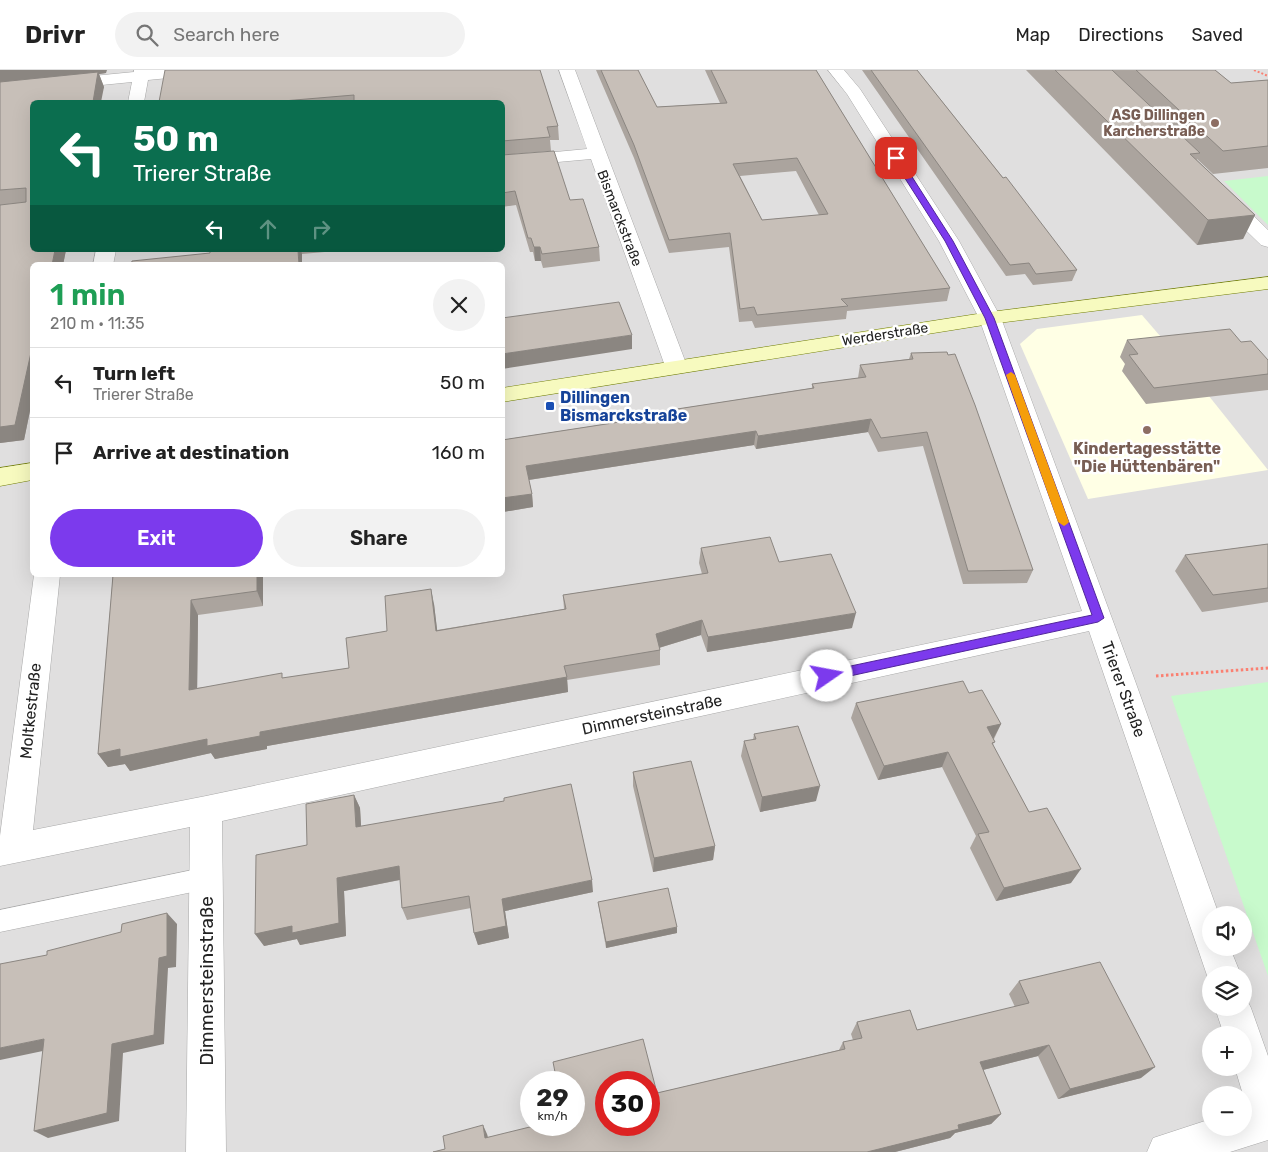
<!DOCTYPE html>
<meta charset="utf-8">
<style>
body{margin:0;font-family:Rubik,sans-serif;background:#f2f2f2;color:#222;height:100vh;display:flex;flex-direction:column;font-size:19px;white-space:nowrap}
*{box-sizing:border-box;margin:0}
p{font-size:16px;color:#767676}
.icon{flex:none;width:28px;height:28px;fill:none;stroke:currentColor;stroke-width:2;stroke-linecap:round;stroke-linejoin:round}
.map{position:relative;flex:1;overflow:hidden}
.details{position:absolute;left:30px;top:192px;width:475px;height:315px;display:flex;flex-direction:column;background:#fff;border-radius:8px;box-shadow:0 5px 20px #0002}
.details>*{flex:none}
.banner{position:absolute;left:30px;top:30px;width:475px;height:152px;border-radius:8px;box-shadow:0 5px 20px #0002;background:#0b6e4f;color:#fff;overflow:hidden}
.controls{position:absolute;left:1202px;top:836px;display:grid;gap:10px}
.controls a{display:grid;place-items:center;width:50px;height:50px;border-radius:50%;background:#fff;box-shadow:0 5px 20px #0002;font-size:25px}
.speed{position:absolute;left:520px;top:1001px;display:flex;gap:10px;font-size:25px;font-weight:700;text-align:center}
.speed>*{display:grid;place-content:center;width:65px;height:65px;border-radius:50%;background:#fff;box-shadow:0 5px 20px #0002;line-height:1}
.speed small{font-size:12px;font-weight:400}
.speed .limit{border:8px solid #d22;background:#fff;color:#111}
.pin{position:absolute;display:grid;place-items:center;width:42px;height:42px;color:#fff;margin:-21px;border-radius:10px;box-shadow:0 2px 8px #0006}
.me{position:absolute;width:55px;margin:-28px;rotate:78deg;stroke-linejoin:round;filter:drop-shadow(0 0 4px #0008)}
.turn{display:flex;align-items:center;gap:18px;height:105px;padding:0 20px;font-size:22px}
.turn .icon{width:65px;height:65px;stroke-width:2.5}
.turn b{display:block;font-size:35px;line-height:42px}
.lanes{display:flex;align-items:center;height:48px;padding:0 20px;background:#0003;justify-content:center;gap:25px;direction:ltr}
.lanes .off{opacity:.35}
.round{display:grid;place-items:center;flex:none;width:52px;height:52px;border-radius:26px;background:#f2f2f2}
.headline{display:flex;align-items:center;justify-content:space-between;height:85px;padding:0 20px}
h1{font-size:30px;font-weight:600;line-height:38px;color:#1e9e55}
.action{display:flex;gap:10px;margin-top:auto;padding:10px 20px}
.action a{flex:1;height:58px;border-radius:30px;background:#7c3aed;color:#fff;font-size:20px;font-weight:600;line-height:58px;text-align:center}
.action a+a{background:#f2f2f2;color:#222}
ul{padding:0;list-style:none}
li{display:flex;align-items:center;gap:15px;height:70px;padding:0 20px;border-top:1px solid #e0e0e0}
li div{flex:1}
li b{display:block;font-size:19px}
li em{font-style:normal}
header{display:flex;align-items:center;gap:30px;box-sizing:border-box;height:70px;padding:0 25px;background:#fff;border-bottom:1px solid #e0e0e0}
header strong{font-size:24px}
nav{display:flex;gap:28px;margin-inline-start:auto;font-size:18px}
.search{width:350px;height:45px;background:#f2f2f2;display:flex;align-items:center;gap:12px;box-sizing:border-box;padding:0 18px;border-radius:28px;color:#767676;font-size:19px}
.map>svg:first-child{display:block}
.residential{fill:#e0dfdf;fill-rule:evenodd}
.education{fill:#ffffe5}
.park{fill:#c8facc}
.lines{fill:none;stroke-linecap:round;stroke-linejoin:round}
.lane-casing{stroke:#a9a9a9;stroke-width:1}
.street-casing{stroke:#a9a9a9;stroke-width:1}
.secondary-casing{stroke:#707d05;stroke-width:1}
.path-far1{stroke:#fa8072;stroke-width:2;stroke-dasharray:2 2;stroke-linecap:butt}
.path{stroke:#fa8072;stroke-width:3;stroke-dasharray:2.5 2.5;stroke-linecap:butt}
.lane{fill:#fff;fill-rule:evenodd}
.street{fill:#fff;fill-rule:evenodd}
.secondary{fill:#f7fabf;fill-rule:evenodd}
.wall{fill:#aba49e;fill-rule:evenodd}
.shaded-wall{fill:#8b8681}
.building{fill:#c7bfb8;stroke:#8b8681;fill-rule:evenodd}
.route{fill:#7c3aed;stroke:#51269a}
.slow{fill:#f59e0b}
.education-dot{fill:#8d6e63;stroke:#fff;stroke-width:2}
.transit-dot{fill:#1a4fb4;stroke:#fff;stroke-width:2}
.labels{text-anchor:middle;stroke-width:5;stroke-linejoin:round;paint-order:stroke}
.far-education-label{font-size:14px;font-weight:bold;fill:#785e54;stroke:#fff;text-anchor:end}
.far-street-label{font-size:14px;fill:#222;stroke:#fff}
.transit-label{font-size:16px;font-weight:bold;fill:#164399;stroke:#fff;text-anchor:start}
.education-label{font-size:16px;font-weight:bold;fill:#785e54;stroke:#fff}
.street-label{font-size:16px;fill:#222;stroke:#fff}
.near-street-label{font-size:19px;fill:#222;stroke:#fff}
</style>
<header>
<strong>Drivr</strong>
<div class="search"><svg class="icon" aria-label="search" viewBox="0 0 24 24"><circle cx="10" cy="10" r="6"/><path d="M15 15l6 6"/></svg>Search here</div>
<nav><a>Map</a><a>Directions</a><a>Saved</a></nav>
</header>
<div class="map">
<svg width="1268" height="1082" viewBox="0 0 1268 1082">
<rect width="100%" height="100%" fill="#f2efe9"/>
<path class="residential" d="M0,0h1268v1082h-1268zM32,32h470v148h-470zM32,195h470v310h-470zM1211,845h33v33h-33zM1211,905h33v33h-33zM1211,965h33v33h-33zM531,1012h43v43h-43zM606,1012h43v43h-43zM1211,1025h33v33h-33z"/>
<path class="education" d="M1142,245l31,36 95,119 -180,29 -68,-155 17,-15z"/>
<path class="park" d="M1268,106v49l-44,-44z
M1268,612v294l-97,-280z"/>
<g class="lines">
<g class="lane-casing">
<path id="lane" d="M207,797l8,3 3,8 -3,8 -8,3 -207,43v-22z"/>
</g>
<g class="street-casing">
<path id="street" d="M134,0h73l-2,3 -6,2 -51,5 -4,22h-16l4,-20 -132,13v-10l134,-13z
M559,0h16l112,296 -3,5 -8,2 -8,-2 -3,-5 -74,-207 -89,8v-10l85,-8z
M828,0h16l16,19 99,152 42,77 133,360 85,237h-8v33h19l11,27h-30v12l-122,-356 -867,190 4,331h-40l4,-325 -190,39v-30l34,-261h26l-27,255 173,-34 876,-185 -103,-293 -40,-77 -92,-147z
M1224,122l7,2 37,36v17l-7,-2 -44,-43 -2,-4 2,-4z
M96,180h20l-3,15h-20z
M1244,924l7,14 17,48v84l-38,12h-83l6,-14 58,-19v9h33v-19l3,-1 -12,-40h9v-33h-20l-9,-27h29z"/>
</g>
<g class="secondary-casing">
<path id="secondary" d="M1268,207v12l-278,35 -488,78v-14l488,-76z
M32,393v17l-32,6v-18z"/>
</g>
<path class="path-far1" d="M1254,0l14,6"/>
<path class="path" d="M1156,606l112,-8"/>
<use href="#lane" class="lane"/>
<use href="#street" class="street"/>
<use href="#secondary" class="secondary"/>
</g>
<path class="wall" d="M0,0l106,3 -7,1 5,13 -72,163h34l-3,15h-31v136l-8,39 -24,3z
M540,0l18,56 1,14h-9l1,11 -49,4v-53h-343z
M596,0h42l19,37 63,-4 -15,-33h111l134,218 -3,13 -100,10 -1,8 -91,9 -3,-7 -13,1 -10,-75 -60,6 -35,-95zM796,101l23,44 -57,5 -22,-44z
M862,0h55l160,200 -5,11 -39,4 -8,-11 -19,2z
M1026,0h189l16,13 37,-3v88l-55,6 -16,-15v1l58,55 -12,24 -46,6z
M502,85l68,45 29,47 1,14 -57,7 -2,-7h-6l-2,-9h-3l-14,-47 -14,2z
M210,180h126v1l-34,3 -92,-1z
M1127,270l114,2 27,18v30l-122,14 -24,-33 3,-7 -5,-7z
M911,283l122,217 -6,13 -64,1 -40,-138 -45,6 -10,-20 -112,17 -2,-4 -225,35 3,14 1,13 -30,5 -1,-5v-67l149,-23v-4l161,-25v-4l46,-6 2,-13 49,-6z
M1268,474v58l-66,10 -27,-41 10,-16z
M701,478l78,14 73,66 -145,24 -6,-17 -42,13 1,2v15l-93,15 1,12 -301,54v3l-52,10 -4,-6 -81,18 -5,-7 -17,3 -10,-13 15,-179h150v31l-65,9 -1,73 87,-10 65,-10 38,-37 47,-27 3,26 127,-21 -1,-14 139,-21 -3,-11z
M969,623l32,31 -7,15 -1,7 36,66 42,71 -75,18 -26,-53 6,-12 -34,-69 -64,13 -27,-62 5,-15z
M754,664l62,67 -56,11 -19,-56 3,-15 9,-1z
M633,702l82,74 -2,14 -60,12 -20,-86z
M354,725l6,13 1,19 232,65 -88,19 4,27 -31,7 -4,-12 -3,-25 -64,12 -5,-12 -2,-28 -56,11 2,45 -46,9 -3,-6 -33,7 43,-101z
M598,832l79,31 -71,15 -7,-40z
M1019,911l122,97 -83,21 -20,-43 -55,14 18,44 -10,10 -36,9 -5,5 -55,14h-462l12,-3 42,-15 1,3 86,-12 83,-32 182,-43 4,-8 10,-2 -2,-6 6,-12 60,8 98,-23 -6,-13z"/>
<path class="shaded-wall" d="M0,0h107l-1,3 -7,1 5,13 -3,15h-8l-93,-19z
M1255,145l-12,24 -46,6 11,-25z
M534,177h6l1,14h-6z
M55,180h11l-3,15h-11z
M298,180h3l1,4v11h-3z
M632,265v14l-130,20v-15z
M32,278v53l-8,39 -24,3v-16z
M871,349l-3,13 -112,17 2,-13z
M756,361l-2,14 -226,35 -2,-14z
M532,424l1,13 -30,5 -1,-14z
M257,505h6v31l-6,-15z
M431,519l3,15 5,41 -3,-14z
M191,530l7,15 -1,89 -8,-14z
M856,543l-4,15 -145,24 1,-15z
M702,550l-1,15 -46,14 1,-15z
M567,607l1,15 -301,54v3l-52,10 -4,-6 -81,18 -5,-7 -17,3 -10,-13 22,-5 140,-17z
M1001,654l-8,15 -6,-12z
M948,682l-6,15 -64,13 6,-14z
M820,716l-4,15 -56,11 2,-15z
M354,725l6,13 2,33 -6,-14z
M715,776l-2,14 -60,12 1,-14z
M399,796l5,13 -60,12 2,45 -46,9 -3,-6 -33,7 -9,-12 82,-56z
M1081,799l-10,14 -75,18 8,-13z
M592,810l1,12 -88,19 4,27 -31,7 -4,-12 28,-34z
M167,843l10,11 -1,43 -8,1 -4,76 -41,9 -4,68 -71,17 -14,-7 78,-87 47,-86z
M677,857v6l-71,15v-6z
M44,969l13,9 -57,12v-12z
M1049,975l-11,11 -67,17 9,-11z
M1155,997l-14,11 -83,21 12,-10z
M1001,1044l-10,10 -36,9 -5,5 -55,14h-28l91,-27z
M483,1055l4,9 2,13 -4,-9z"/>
<path class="building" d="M165,0h375l18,56 -11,1 3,10 -48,4v-39h-148v-7l-71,6v1h-124z
M601,0h37l19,37 70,-4 -16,-33h105l134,218 -109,11 7,7 -91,9 -3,-8 -14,2 -10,-76 -61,7 -35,-95zM797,88l31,56 -66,6 -29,-56z
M871,0h46l86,108 3,-1 71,93 -41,4 -7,-11 -19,2z
M1055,0h57l88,83 -10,1 65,61 -47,5z
M1136,0h79l16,13 37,-3v66l-45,5z
M98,2l-5,30h-61v148h23l-3,15h-20v83l-17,77 -15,2v-222l26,-3v-14l-26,2v-108z
M554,81l16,49 13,-1 16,48 -57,7 -2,-7h-6l-3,-9h-3l-13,-47 -13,2v-38z
M210,180h88l1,15h-168l1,-4 78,-8z
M619,232l13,33 -130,19v-36z
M1230,259l11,13 10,-1 17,19v14l-114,14 -25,-33 9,-1 -11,-14z
M947,282l1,3 7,-1 20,51 58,165 -65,1 -41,-139 -46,6 -10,-19 -113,17 -2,-5 -230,35 6,28 -30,4v-58l150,-23 -1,-4 163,-25 -2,-4 54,-7 -6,-12 53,-6 -2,-6z
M770,467l9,25 52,-8 25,59 -148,24 -6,-17 -46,14 4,16 -96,16 3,11 -307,55v4l-53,10v-7l-87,18v-8l-22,5 15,-179h144v16l-66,9 -2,90 93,-17v5l67,-10 -3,-30 41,-7 -2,-35 46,-7 5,42 130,-22 -3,-14 145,-22 -7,-25z
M1268,474v44l-55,7 -28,-40z
M963,611l6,12 13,-3 19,34 -14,3 8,15 -3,1 37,69 18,-4 34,61 -77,19 -26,-54 11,-2 -41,-80 -64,14 -28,-63z
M798,656l22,60 -58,11 -18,-56 12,-2 -2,-5z
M691,691l24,85 -61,12 -21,-86z
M571,714l21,96 -90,19 4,27 -32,7 -5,-37 -67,12 -3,-42 -62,12 2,45 -47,10v-7l-37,8 1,-79 51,-10 -1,-41 48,-9 2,32 148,-26v-3z
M668,818l9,39 -71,15 -8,-40z
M167,843v43l-8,2 -5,77 -42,9 -5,69 -73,18 10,-92 -44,9v-84l47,-9v-4l74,-19 1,-8z
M1100,892l55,105 -85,22 -21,-44 -69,17 21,52 -43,11 1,4 -92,23h-434l12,-3 -2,-13 40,-11 2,13 53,-13h36v-43h-17l-4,-20 90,-23 14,54 188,-44 -2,-7 19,-4 -5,-16 53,-12 7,20 112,-27 -10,-22zM606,1012h43v43h-43z"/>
<path class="route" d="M896,86l4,2 53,83 41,77 110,300 -6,4 -271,59 -4,-1 -2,-4 2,-3 4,-2 265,-56 -107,-297 -40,-77 -53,-83z"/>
<path class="slow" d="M1011,302l4,3 54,147 -2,2 -3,2 -6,-4 -52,-147z"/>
<g class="education-dot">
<circle cx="1215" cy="53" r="5"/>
<circle cx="1147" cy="360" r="5"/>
</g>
<rect class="transit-dot" x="545" y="331" width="10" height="10" rx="2.5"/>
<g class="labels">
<g class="far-education-label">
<text x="1205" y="50">ASG Dillingen<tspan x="1205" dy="16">Karcherstraße</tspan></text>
</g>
<g class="far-street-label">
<text transform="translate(620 148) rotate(69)" y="5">Bismarckstraße</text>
<text transform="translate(885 264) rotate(-9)" y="5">Werderstraße</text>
</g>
<g class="transit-label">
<text x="560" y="333">Dillingen<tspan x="560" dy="18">Bismarckstraße</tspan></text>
</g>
<g class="education-label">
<text x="1147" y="384">Kindertagesstätte<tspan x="1147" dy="18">"Die Hüttenbären"</tspan></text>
</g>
<g class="street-label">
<text transform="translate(1124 619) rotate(70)" y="6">Trierer Straße</text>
<text transform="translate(30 641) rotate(-84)" y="6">Moltkestraße</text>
<text transform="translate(652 644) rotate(-12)" y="6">Dimmersteinstraße</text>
</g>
<g class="near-street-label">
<text transform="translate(206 911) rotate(-90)" y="7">Dimmersteinstraße</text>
</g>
</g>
</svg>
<div class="controls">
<a><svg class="icon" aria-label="sound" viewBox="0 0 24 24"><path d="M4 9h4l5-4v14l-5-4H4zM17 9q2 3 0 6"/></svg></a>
<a><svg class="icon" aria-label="layers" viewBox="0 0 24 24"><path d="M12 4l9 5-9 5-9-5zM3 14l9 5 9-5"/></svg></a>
<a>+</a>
<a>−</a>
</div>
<div class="speed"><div>29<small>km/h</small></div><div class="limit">30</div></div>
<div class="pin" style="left:896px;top:88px;background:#d93025"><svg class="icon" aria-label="arrive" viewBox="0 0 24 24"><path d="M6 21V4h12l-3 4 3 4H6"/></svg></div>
<svg class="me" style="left:827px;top:606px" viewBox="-20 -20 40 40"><circle r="19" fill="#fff"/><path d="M0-13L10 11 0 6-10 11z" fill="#7c3aed"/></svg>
<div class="banner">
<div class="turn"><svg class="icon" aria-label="left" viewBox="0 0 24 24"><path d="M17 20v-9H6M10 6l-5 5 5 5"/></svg><div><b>50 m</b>Trierer Straße</div></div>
<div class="lanes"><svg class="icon" aria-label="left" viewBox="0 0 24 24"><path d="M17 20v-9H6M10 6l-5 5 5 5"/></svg><svg class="icon off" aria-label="ahead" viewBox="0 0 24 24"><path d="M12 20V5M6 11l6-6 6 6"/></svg><svg class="icon off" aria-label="right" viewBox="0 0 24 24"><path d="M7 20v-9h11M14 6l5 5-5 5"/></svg></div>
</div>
<section class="details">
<div class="headline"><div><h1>1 min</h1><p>210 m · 11:35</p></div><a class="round"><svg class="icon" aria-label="close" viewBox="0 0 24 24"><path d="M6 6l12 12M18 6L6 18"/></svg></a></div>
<ul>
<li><svg class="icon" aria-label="left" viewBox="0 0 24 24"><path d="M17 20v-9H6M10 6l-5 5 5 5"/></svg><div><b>Turn left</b><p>Trierer Straße</p></div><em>50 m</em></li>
<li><svg class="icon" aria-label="arrive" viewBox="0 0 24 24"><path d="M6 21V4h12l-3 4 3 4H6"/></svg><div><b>Arrive at destination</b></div><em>160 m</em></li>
</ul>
<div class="action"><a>Exit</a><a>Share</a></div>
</section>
</div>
